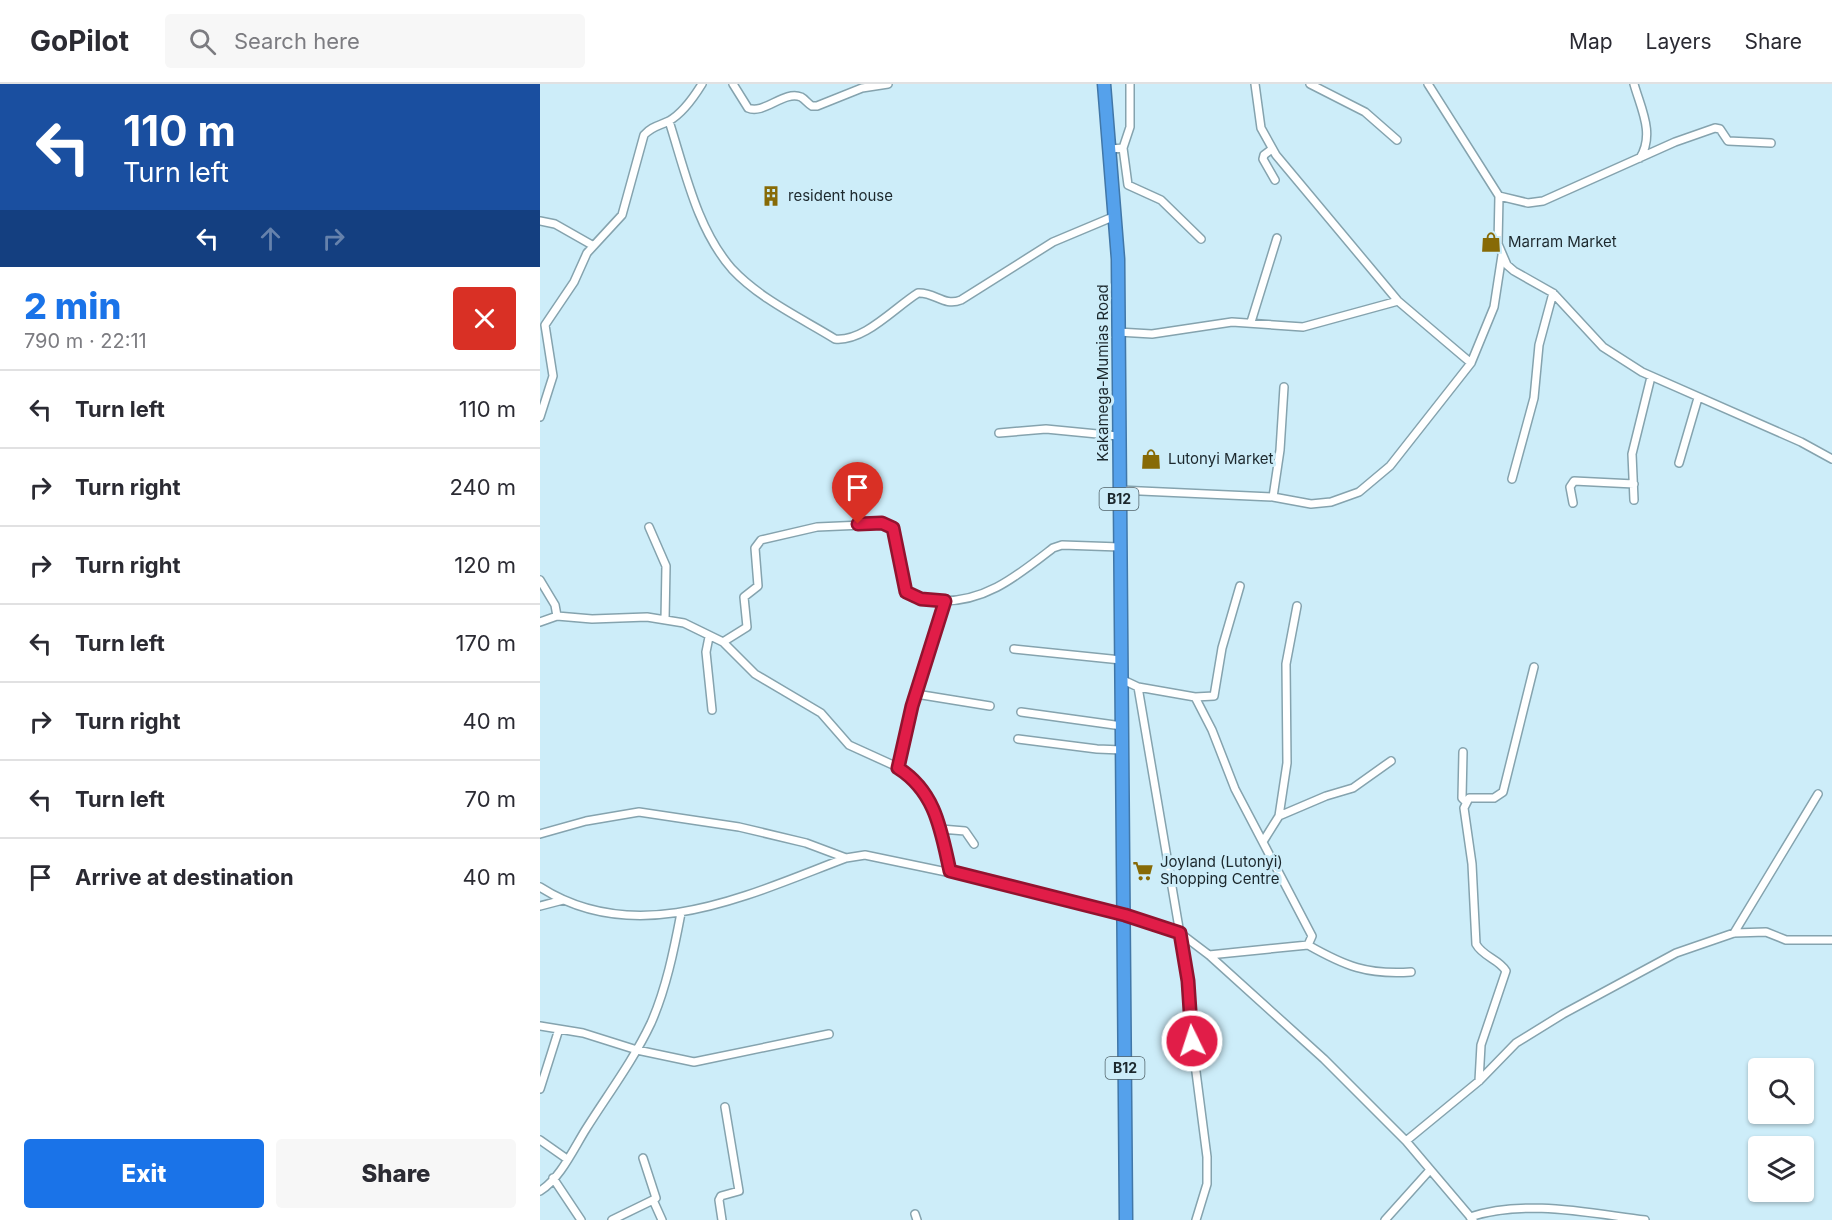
<!DOCTYPE html>
<meta charset="utf-8">
<style>
body{margin:0;font-family:Inter,sans-serif;background:#f7f7f7;color:#2b2b33;height:100vh;display:flex;flex-direction:column;font-size:22px;white-space:nowrap}
*{box-sizing:border-box;margin:0}
p{font-size:20px;color:#7c7c81}
.icon{flex:none;width:33px;height:33px;fill:none;stroke:currentColor;stroke-width:2;stroke-linecap:round;stroke-linejoin:round}
.map{position:relative;flex:1;overflow:hidden}
.panel{display:flex;flex-direction:column;background:#fff;width:540px}
.panel>*{flex:none}
.hud{background:#1a4fa0;color:#fff;overflow:hidden}
.controls{position:absolute;left:1208px;top:974px;display:grid;gap:12px}
.controls a{display:grid;place-items:center;width:66px;height:66px;border-radius:6px;background:#fff;box-shadow:0 2px 4px #0004;font-size:30px}
.pin{position:absolute;display:grid;place-items:center;width:51px;height:51px;color:#fff;margin:-62px -26px;border-radius:50% 50% 50% 0;rotate:-45deg;box-shadow:0 0 6px #0007}
.pin .icon{rotate:45deg}
.me{position:absolute;width:66px;margin:-33px;rotate:356deg;stroke-linejoin:round;filter:drop-shadow(0 0 4px #0008)}
.turn{display:flex;align-items:center;gap:21px;height:126px;padding:0 24px;font-size:27px}
.turn .icon{width:78px;height:78px;stroke-width:2.5}
.turn b{display:block;font-size:42px;line-height:51px}
.lanes{display:flex;align-items:center;height:57px;padding:0 24px;background:#0003;justify-content:center;gap:30px;direction:ltr}
.lanes .off{opacity:.35}
.round{display:grid;place-items:center;flex:none;width:63px;height:63px;border-radius:6px;background:#f7f7f7}
.head{display:flex;align-items:center;justify-content:space-between;height:102px;padding:0 24px}
h1{font-size:36px;font-weight:800;line-height:45px;color:#1a73e8}
.cta{display:flex;gap:12px;margin-top:auto;padding:12px 24px}
.cta a{flex:1;height:69px;border-radius:6px;background:#1a73e8;color:#fff;font-size:24px;font-weight:800;line-height:69px;text-align:center}
.cta a+a{background:#f7f7f7;color:#2b2b33}
ul{padding:0;list-style:none}
li{display:flex;align-items:center;gap:18px;height:78px;padding:0 24px;border-top:2px solid #e1e1e2}
li div{flex:1}
li b{display:block;font-size:22px}
li em{font-style:normal}
header{display:flex;align-items:center;gap:36px;box-sizing:border-box;height:84px;padding:0 30px;background:#fff;border-bottom:2px solid #e1e1e2}
header strong{font-size:28px}
nav{display:flex;gap:33px;margin-inline-start:auto;font-size:21px}
.search{width:420px;height:54px;background:#f7f7f7;display:flex;align-items:center;gap:15px;box-sizing:border-box;padding:0 21px;border-radius:6px;color:#7c7c81;font-size:22px}
main{display:flex;flex:1;min-height:0}
.map>svg:first-child{display:block}
.lines{fill:none;stroke-linecap:round;stroke-linejoin:round}
.street-casing{stroke:#85a3ae;stroke-width:10}
.highway-casing{stroke:#4177a8;stroke-width:15}
.street{stroke:#fff;stroke-width:7}
.highway{stroke:#55a1eb;stroke-width:12}
.route-casing{stroke:#92132f;stroke-width:15}
.route{stroke:#e11d48;stroke-width:10}
.labels{text-anchor:middle;stroke-width:6;stroke-linejoin:round;paint-order:stroke}
.shield{fill:#cdedf9;stroke:#51636a;stroke-width:1.5}
.shield-label{font-size:14px;font-weight:bold;fill:#1c282d}
.poi-label{font-size:15px;fill:#1c282d;stroke:#cdedf9;text-anchor:start}
.street-label{font-size:15px;fill:#1c282d;stroke:#cdedf9}
</style>
<header>
<strong>GoPilot</strong>
<div class="search"><svg class="icon" aria-label="search" viewBox="0 0 24 24"><circle cx="10" cy="10" r="6"/><path d="M15 15l6 6"/></svg>Search here</div>
<nav><a>Map</a><a>Layers</a><a>Share</a></nav>
</header>
<main>
<section class="panel">
<div class="hud">
<div class="turn"><svg class="icon" aria-label="left" viewBox="0 0 24 24"><path d="M17 20v-9H6M10 6l-5 5 5 5"/></svg><div><b>110 m</b>Turn left</div></div>
<div class="lanes"><svg class="icon" aria-label="left" viewBox="0 0 24 24"><path d="M17 20v-9H6M10 6l-5 5 5 5"/></svg><svg class="icon off" aria-label="ahead" viewBox="0 0 24 24"><path d="M12 20V5M6 11l6-6 6 6"/></svg><svg class="icon off" aria-label="right" viewBox="0 0 24 24"><path d="M7 20v-9h11M14 6l5 5-5 5"/></svg></div>
</div>
<div class="head"><div><h1>2 min</h1><p>790 m · 22:11</p></div><a class="round" style="background:#d93025;color:#fff"><svg class="icon" aria-label="close" viewBox="0 0 24 24"><path d="M6 6l12 12M18 6L6 18"/></svg></a></div>
<ul>
<li><svg class="icon" aria-label="left" viewBox="0 0 24 24"><path d="M17 20v-9H6M10 6l-5 5 5 5"/></svg><div><b>Turn left</b></div><em>110 m</em></li>
<li><svg class="icon" aria-label="right" viewBox="0 0 24 24"><path d="M7 20v-9h11M14 6l5 5-5 5"/></svg><div><b>Turn right</b></div><em>240 m</em></li>
<li><svg class="icon" aria-label="right" viewBox="0 0 24 24"><path d="M7 20v-9h11M14 6l5 5-5 5"/></svg><div><b>Turn right</b></div><em>120 m</em></li>
<li><svg class="icon" aria-label="left" viewBox="0 0 24 24"><path d="M17 20v-9H6M10 6l-5 5 5 5"/></svg><div><b>Turn left</b></div><em>170 m</em></li>
<li><svg class="icon" aria-label="right" viewBox="0 0 24 24"><path d="M7 20v-9h11M14 6l5 5-5 5"/></svg><div><b>Turn right</b></div><em>40 m</em></li>
<li><svg class="icon" aria-label="left" viewBox="0 0 24 24"><path d="M17 20v-9H6M10 6l-5 5 5 5"/></svg><div><b>Turn left</b></div><em>70 m</em></li>
<li><svg class="icon" aria-label="arrive" viewBox="0 0 24 24"><path d="M6 21V4h12l-3 4 3 4H6"/></svg><div><b>Arrive at destination</b></div><em>40 m</em></li>
</ul>
<div class="cta"><a>Exit</a><a>Share</a></div>
</section>
<div class="map">
<svg width="1292" height="1136" viewBox="0 0 1292 1136">
<rect width="100%" height="100%" fill="#cdedf9"/>
<g class="lines">
<g class="street-casing">
<path id="street" d="M193,0l15,24c16,7 36,-18 53,-11 4,2 7,7 11,9h5l45,-18 26,-4
M715,0l6,44 15,27 122,146 73,62
M770,0l55,28 32,28
M888,0l71,112 -1,48 9,21 7,6 39,22 50,54 39,25 159,70 31,17
M1094,0c7,25 21,50 6,74
M129,37c16,50 28,108 63,148 28,30 69,49 103,70 29,3 59,-31 83,-46 17,-1 26,14 43,7l92,-58 62,-26
M583,64l5,37 33,15 40,39
M570,65l13,-1 7,-21v-43
M732,65l-8,6 -1,4 12,21
M959,112l29,7 15,-2 132,-59 40,-14 5,1 8,12 43,2
M0,137l15,3 37,21
M711,238l26,-84
M578,248l34,2 80,-12 71,5 95,-26
M0,333l13,-41 -8,-51 29,-43 13,-29 35,-38 22,-80c8,-9 15,-9 25,-14 14,-8 25,-24 33,-37
M459,349l47,-4 72,7
M1139,379l19,-65
M972,395l22,-81 5,-53 14,-52
M579,406l154,7 38,7 20,-2 28,-10 31,-26 81,-103 23,-56 8,-52
M733,413l7,-47 4,-63
M1094,416l-2,-46 19,-77
M1033,419l-3,-16 4,-6 60,3
M109,443l17,39 -1,54
M0,496l15,25 2,11 35,3 55,-2 37,6 39,19 32,32 66,39 28,32 44,20 19,15 12,13 14,23 11,55
M0,538l17,-6
M169,553l-3,15 6,58
M183,558l24,-15 -3,-30 14,-11 -3,-38 6,-8 56,-13 69,-3 7,4 13,64c9,7 20,8 31,9 48,2 80,-25 116,-53l9,-3 58,2
M474,565l107,11
M581,595l17,8 50,294 4,60 15,116v27l-11,36
M598,603l57,10
M376,610l74,12
M481,628l101,14
M478,655l79,10 25,1
M923,668l-1,46 4,4
M358,684l14,-62 33,-105
M739,732l47,-20 27,-8 38,-27
M401,745l24,2 9,13
M0,750l46,-13 53,-9 100,15 67,16 40,15
M724,756l15,-24 8,-53 -1,-99 11,-58
M0,803c98,63 210,7 306,-29l19,-3 139,29 121,31 55,18 29,22 115,104 82,82 67,79
M0,822l23,-6
M1194,849l84,-139
M768,861c37,21 59,30 103,27
M669,871l99,-10 4,-9 -77,-147 -23,-59 -17,-33 19,-1 8,-48 18,-62
M0,942l43,7 54,17 57,12 135,-28
M939,997l2,-36 25,-74c-7,-12 -23,-14 -30,-27l-4,-80 -8,-56 5,-10h25l9,-6 31,-125
M0,1005l19,-60
M0,1056l27,19
M866,1057l73,-60 37,-38 47,-29 113,-61 58,-20 32,-1 20,8h46
M103,1074l13,40 -3,2 9,20
M13,1094l28,42
M0,1107c20,-12 34,-43 46,-62 22,-35 47,-68 65,-106 15,-34 23,-73 30,-110
M375,1130l2,6
M930,1133c55,-18 118,-4 175,3
M72,1136l41,-20
M182,1136l-3,-20 2,-4 18,-5 -14,-84
M845,1136l44,-49"/>
</g>
<g class="highway-casing">
<path id="highway" d="M564,0l14,175 8,961"/>
</g>
<use href="#street" class="street"/>
<use href="#highway" class="highway"/>
</g>
<g class="lines">
<g class="route-casing">
<path id="route" d="M318,440l24,-1 11,5 13,64 15,7 24,2 -33,105 -14,62c38,24 43,63 52,103l175,44 55,18 8,48 4,60"/>
</g>
<use href="#route" class="route"/>
</g>
<defs>
<g id="building-bare" transform="scale(1.62)"><path d="M-4-6H4V6H1V3H-1V6H-4ZM-2.5-4.3h1.7v1.8h-1.7ZM.8-4.3h1.7v1.8H.8ZM-2.5-1h1.7V.8h-1.7ZM.8-1h1.7V.8H.8Z" fill="#876a06" stroke="#cdedf9" stroke-width="2.5" paint-order="stroke"/></g>
<g id="shop-bare" transform="scale(1.62)"><path d="M-5-2.5h2.3a2.7 3.5 0 0 1 5.4 0H5L5.5 6h-11ZM-1.5-2.5h3a1.5 2.3 0 0 0-3 0Z" fill="#876a06" stroke="#cdedf9" stroke-width="2.5" paint-order="stroke"/></g>
<g id="supermarket-bare" transform="scale(1.62)"><path d="M-6-5.5h2.5l.6 2H6L4.5 2H-2.5L-4.4-4H-6ZM-1.5 3.2a1.3 1.3 0 1 0 .1 0ZM3 3.2a1.3 1.3 0 1 0 .1 0Z" fill="#876a06" stroke="#cdedf9" stroke-width="2.5" paint-order="stroke"/></g>
</defs>
<g fill-rule="evenodd">
<use href="#building-bare" x="231" y="112"/>
<use href="#shop-bare" x="951" y="158"/>
<use href="#shop-bare" x="611" y="375"/>
<use href="#supermarket-bare" x="603" y="787"/>
</g>
<g class="labels">
<g class="shield">
<rect x="559.5" y="404" width="39" height="22" rx="4.5"/>
<rect x="565.5" y="973" width="39" height="22" rx="4.5"/>
</g>
<g class="shield-label">
<text x="579" y="420">B12</text>
<text x="585" y="989">B12</text>
</g>
<g class="poi-label">
<text x="248" y="117">resident house</text>
<text x="968" y="163">Marram Market</text>
<text x="628" y="380">Lutonyi Market</text>
<text x="620" y="783">Joyland (Lutonyi)<tspan x="620" dy="17">Shopping Centre</tspan></text>
</g>
<g class="street-label">
<text transform="translate(563 289) rotate(-90)" y="5">Kakamega-Mumias Road</text>
</g>
</g>
</svg>
<div class="controls">
<a><svg class="icon" aria-label="search" viewBox="0 0 24 24"><circle cx="10" cy="10" r="6"/><path d="M15 15l6 6"/></svg></a>
<a><svg class="icon" aria-label="layers" viewBox="0 0 24 24"><path d="M12 4l9 5-9 5-9-5zM3 14l9 5 9-5"/></svg></a>
</div>
<div class="pin" style="left:318px;top:440px;background:#d93025"><svg class="icon" aria-label="arrive" viewBox="0 0 24 24"><path d="M6 21V4h12l-3 4 3 4H6"/></svg></div>
<svg class="me" style="left:652px;top:957px" viewBox="-20 -20 40 40"><circle r="17" fill="#e11d48" stroke="#fff" stroke-width="3"/><path d="M0-11L8 9 0 5-8 9z" fill="#fff"/></svg>
</div>
</main>
